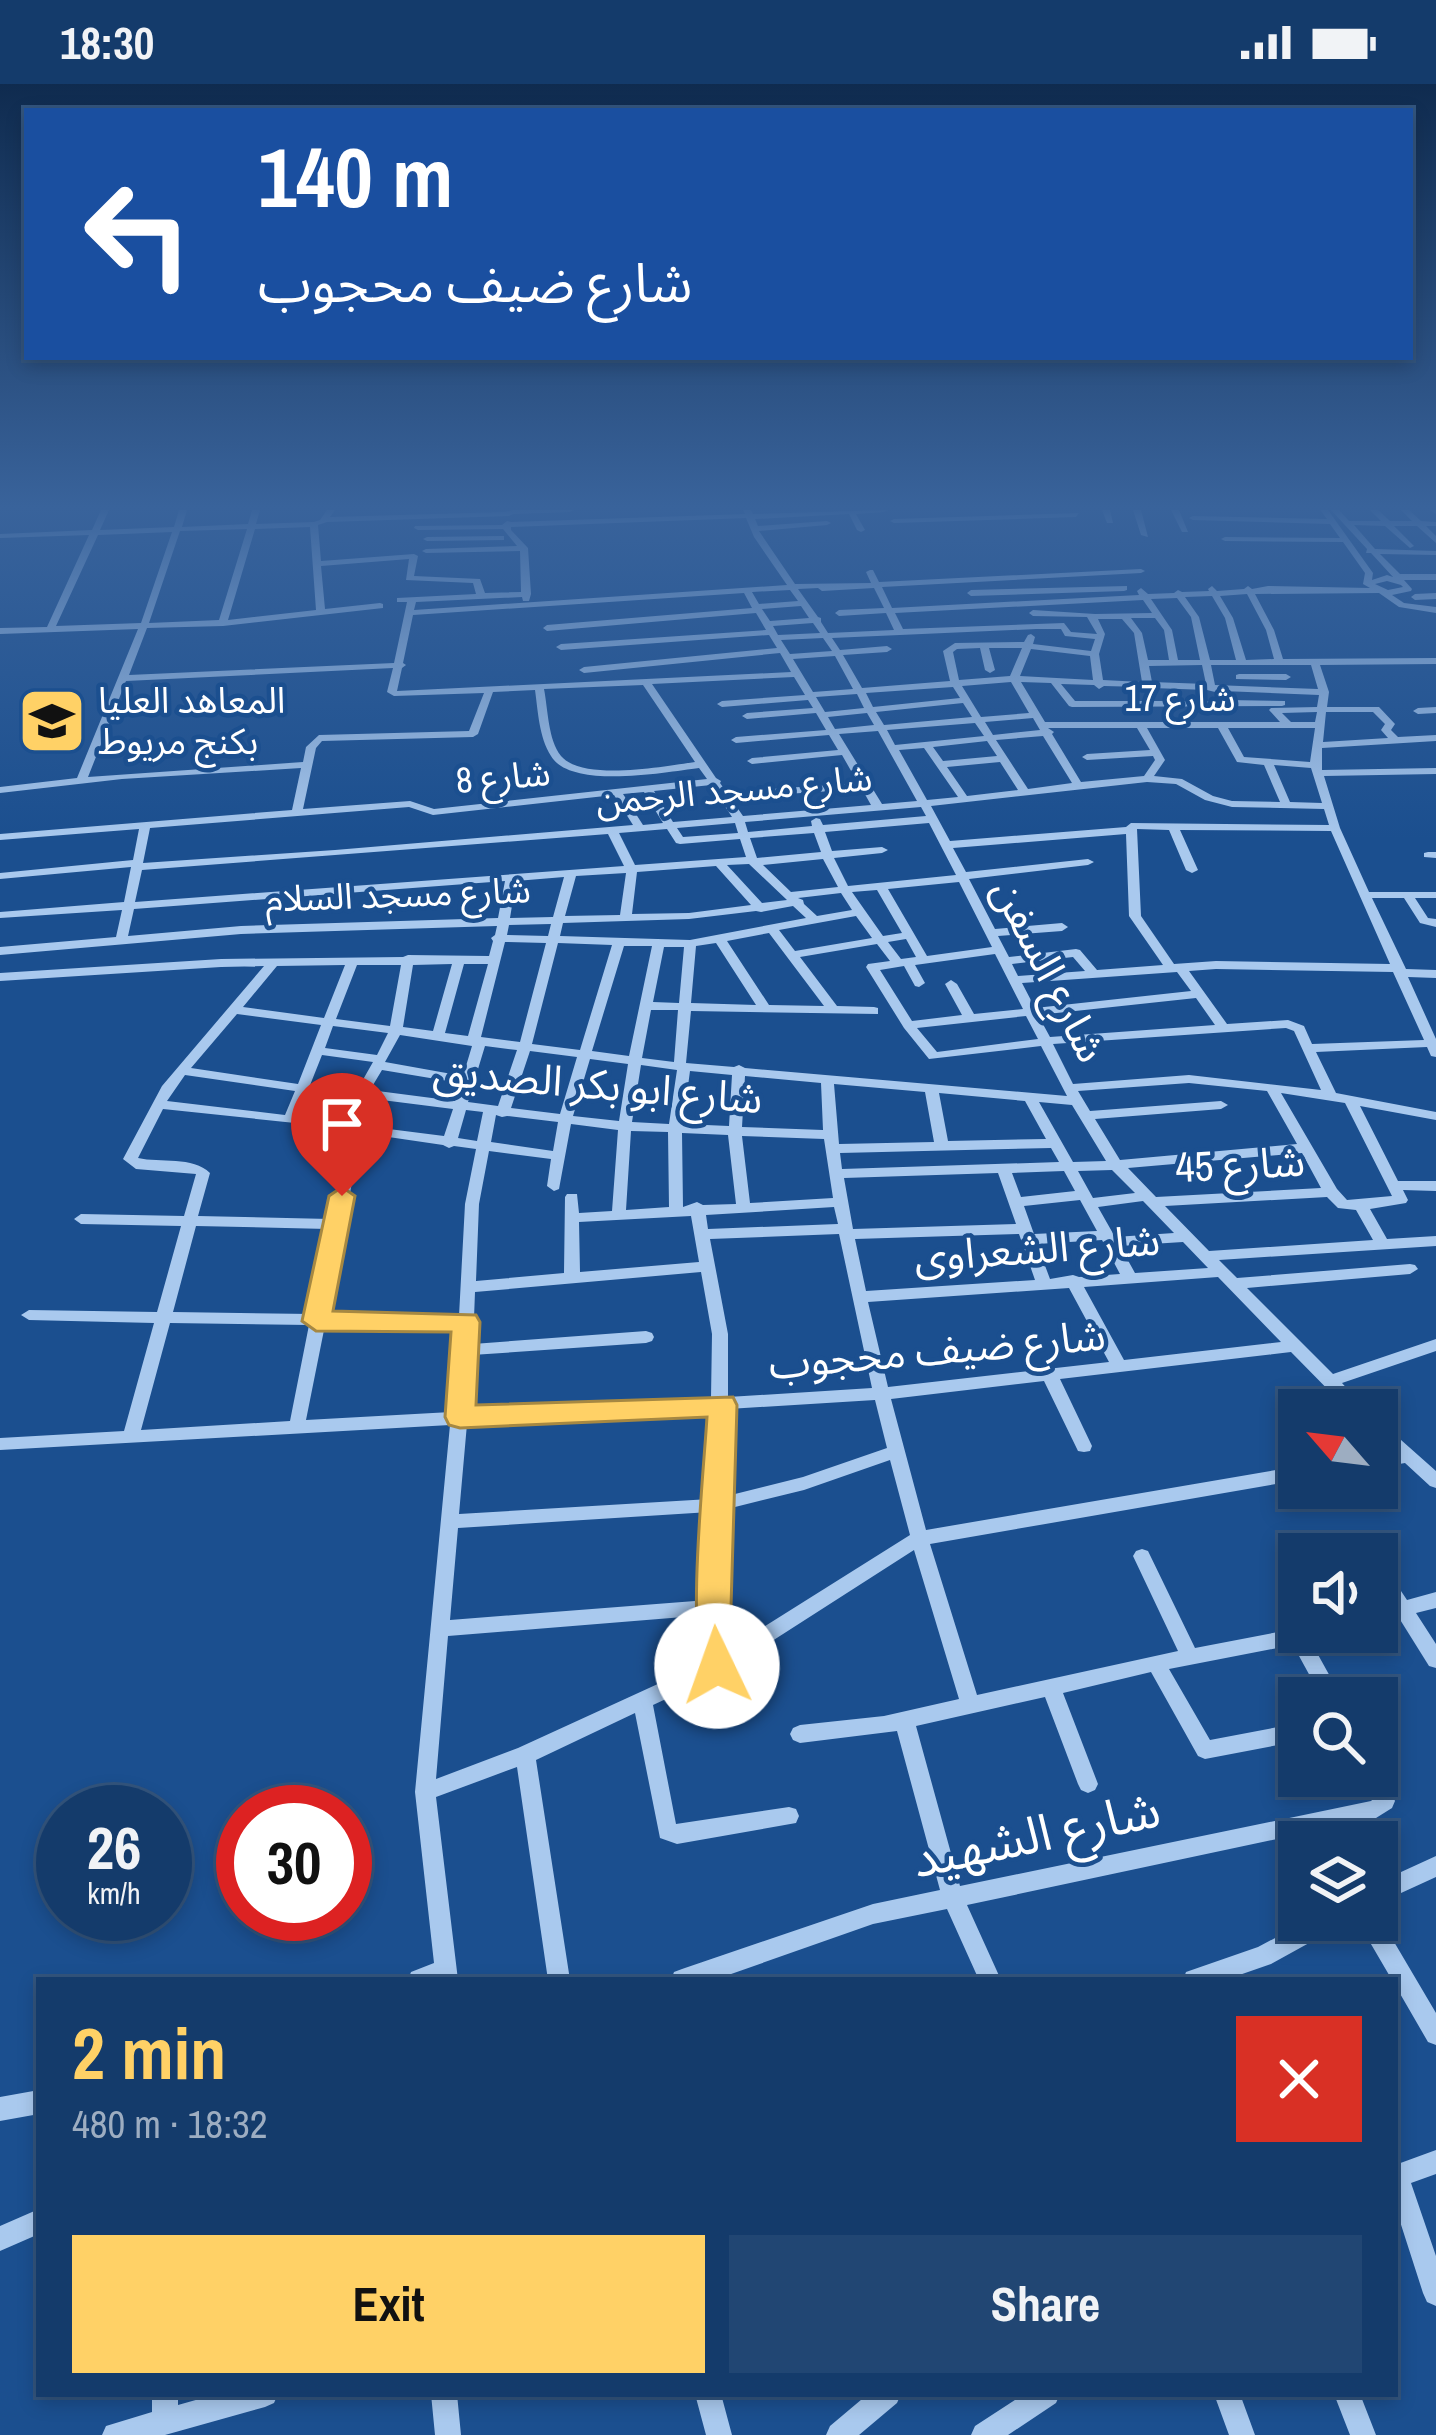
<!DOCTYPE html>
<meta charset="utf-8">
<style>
body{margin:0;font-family:"Archivo Narrow","Noto Sans Arabic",sans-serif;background:#214673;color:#f1f3f6;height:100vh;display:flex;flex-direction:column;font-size:45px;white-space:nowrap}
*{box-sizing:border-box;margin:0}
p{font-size:39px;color:#9dadc1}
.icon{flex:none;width:66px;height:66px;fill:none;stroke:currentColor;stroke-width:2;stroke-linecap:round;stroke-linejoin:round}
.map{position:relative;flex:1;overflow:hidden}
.drawer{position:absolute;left:36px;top:1893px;width:1362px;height:420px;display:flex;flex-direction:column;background:#143b6b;border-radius:0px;box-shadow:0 6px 18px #0003,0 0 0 3px #33557e}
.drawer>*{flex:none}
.hud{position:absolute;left:24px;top:24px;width:1389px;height:252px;border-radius:0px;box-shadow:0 6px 18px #0003,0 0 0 3px #33557e;background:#1a4fa0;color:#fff;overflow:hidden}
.needle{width:78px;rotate:298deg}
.fabs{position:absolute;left:1278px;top:1305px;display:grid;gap:24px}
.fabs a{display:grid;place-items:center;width:120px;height:120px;border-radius:0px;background:#143b6b;box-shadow:0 6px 18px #0003,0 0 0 3px #33557e;font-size:60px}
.speed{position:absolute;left:36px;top:1701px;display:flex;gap:24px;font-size:60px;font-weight:700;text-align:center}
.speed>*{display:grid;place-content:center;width:156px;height:156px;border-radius:50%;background:#143b6b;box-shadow:0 6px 18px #0003,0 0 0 3px #33557e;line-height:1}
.speed small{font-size:30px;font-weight:400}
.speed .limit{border:18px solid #d22;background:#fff;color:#111}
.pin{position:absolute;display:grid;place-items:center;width:102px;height:102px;color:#fff;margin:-123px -51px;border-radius:50% 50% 50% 0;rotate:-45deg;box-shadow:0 0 12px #0007}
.pin .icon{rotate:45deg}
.me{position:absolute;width:132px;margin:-66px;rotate:357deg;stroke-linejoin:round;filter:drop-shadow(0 0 9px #0008)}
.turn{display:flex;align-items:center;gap:42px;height:252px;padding:0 36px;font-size:54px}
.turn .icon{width:156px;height:156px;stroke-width:2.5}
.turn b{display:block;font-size:84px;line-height:102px}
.round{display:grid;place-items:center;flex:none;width:126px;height:126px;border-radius:0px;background:#214673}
.summary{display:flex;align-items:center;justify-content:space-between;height:204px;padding:0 36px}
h1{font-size:72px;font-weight:700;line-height:90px;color:#ffd166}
.button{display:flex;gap:24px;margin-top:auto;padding:24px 36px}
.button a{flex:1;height:138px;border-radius:0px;background:#ffd166;color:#111;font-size:48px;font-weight:700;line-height:138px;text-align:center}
.button a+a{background:#214673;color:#f1f3f6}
.status{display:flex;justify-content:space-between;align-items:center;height:84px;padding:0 60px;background:#143b6b;direction:ltr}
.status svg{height:33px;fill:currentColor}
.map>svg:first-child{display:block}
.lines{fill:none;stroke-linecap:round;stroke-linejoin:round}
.minor{fill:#a9c9ee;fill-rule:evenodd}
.route{fill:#ffd166;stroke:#a68842;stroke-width:3}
.labels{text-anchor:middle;stroke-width:9;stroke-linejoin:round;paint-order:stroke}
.far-street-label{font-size:36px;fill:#fff;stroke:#1b4f8f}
.far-poi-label{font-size:36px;fill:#fff;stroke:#1b4f8f;text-anchor:start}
.street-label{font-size:42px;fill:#fff;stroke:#1b4f8f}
.near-street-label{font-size:51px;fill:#fff;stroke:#1b4f8f}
</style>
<div class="status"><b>18:30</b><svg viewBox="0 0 49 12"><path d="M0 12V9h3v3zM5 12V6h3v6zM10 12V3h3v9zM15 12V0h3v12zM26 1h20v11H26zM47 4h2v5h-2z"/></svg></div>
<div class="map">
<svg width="1436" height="2351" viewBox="0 0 1436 2351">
<rect width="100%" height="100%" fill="#1b4f8f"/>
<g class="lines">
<path class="minor" d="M101,426h8l-9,20 74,-3 5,-17h8l-5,17 66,-3 4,-14h8l-4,14 58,-2 6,-2 7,-10h8l-5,7 175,-5 8,-2h61l-4,2 -57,2 -4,2 -182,6 -9,3 3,36 93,-7 4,2 -4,20 66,3 5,14 36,-1 -1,-41 -94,2 -4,-2 4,-2 91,-3 -14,-17 -85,1 -4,-2 1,-2 87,-1 5,-4 4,1 234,-8 -2,-4h8l2,4 135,-4 -4,2 -28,2 9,16 -4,2 -4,-2 -8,-16 -94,5 3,7 69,-5 4,2 -4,2 -68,6 36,53 76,-1 -5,-11 4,-2h3l6,12 262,-13 4,2 -4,2 -259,14 10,21 247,-13 -2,-4 4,-3 7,6 26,-1 4,-3 4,2 27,-1 -1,-2 4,-3 5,5 27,-2 4,-3 4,3 16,-3 102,2 -7,-4 2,-11 -22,-31 -118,-1 -4,-2 4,-2 115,1 -10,-14 -137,-4 -4,-2 4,-2 134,3 -7,-9h8l45,63 -1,7 15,-5 6,2 -22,-24h-5l1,-4 -36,-39h8l10,11h32l-11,-11h8l12,11h22l-11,-11h8l12,11 15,1v4h-10l10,10v7l-19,-17h-23l20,20 -4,2 -25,-22 -31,-1 21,24 61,2v4l-56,-1 20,20h36v6h-32l8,9 -1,2 -19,4 12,8 32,4v6l-37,-6 -20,-14 -124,1 19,36 9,29 153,-1v6l-116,1 9,27 -2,15h52l16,17 -4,6 7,7 38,-2v6l-114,7v22l114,-2v6l-112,2 16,52 29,64h67v6h-21l13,20 8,1v8l-16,-4 -16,-25h-32l34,71 30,1v8l-28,-1 28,62v18l-5,-1 -4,-9 -111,5 20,41 100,19v8l-76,-14 38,75h38v10l-33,-1 5,10 -2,3 -36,6 17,30 49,-3v10l-217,14 18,18 173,-14 5,1 3,4 -8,5 -163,14 86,86 103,-35v12l-94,32 24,27h-18l-57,-58 -231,27 32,67 -2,5 -6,1 -6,-1 -34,-70 -153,18 35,131 373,-64v14l-369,64 47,151 201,-44 -45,-95 3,-5 6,-2 6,2 47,97 104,-20v4h32l-2,6 -18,4 31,56h-20l-29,-53 -124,24 41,71 89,-17v18l-94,18 -7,-3 -47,-84 -88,21 35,91 -3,6 -7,3 -7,-3 -3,-6 -33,-87 -129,29 44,160 411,-85 3,-3 -10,-22h13v-8l4,2 14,31 -3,7 -16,10 -409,87 34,75h-22l-32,-71 -74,15 -159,56h-43l3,-8 8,-3 191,-65 67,-14 -43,-159 -97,12 -7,-3 -3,-6 3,-6 7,-3 84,-9 75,-17 -45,-149 -190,122 -71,33 23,119 113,-17 7,2 3,7 -3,7 -119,21 -17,-6 -25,-125 -99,47 34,220h-22l-31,-213 -81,30 22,183h-50l3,-8 23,-9 -19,-171 35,-367 -450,25v-12l124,-7 30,-108 -125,-3 -8,-5 8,-5 128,2 24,-86 -100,-2 -7,-5 7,-5 103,2 12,-42 -60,-5 -13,-10 39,-73 102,-120 -43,1 -221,14v-8l221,-14 182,-2 5,-2 81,1 4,-15 -2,-3 4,-3 2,-9 -256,8 -241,21v-8l116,-10 6,-27 -122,8v-6l124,-10 7,-35 -131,12v-6l133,-13 6,-31 -139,11v-6l292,-24 9,-42 -179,11 -122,14v-6l77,-9 61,-149 -138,5v-6l47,-1 42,-92 -89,3v-4l92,-4zM746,434l8,19 33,48 -373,25 2,-8 106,-5 1,4h6l2,-7 -3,-46 -17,-18v-3zM310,443l6,83 -88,10 27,-91zM247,445l-28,91 -70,3 31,-92zM172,448l-31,91 -85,3 42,-91zM409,475l-3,21 67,3 3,11 -79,4v4h10l-13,61 -265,12 18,-47 76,-2 160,-18v-4l-3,-1 -55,6 -4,-43zM1387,497l14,4 2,2 -15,3 -13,-6zM818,504l4,3 52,-3 10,20 -45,2 -4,3 4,3 47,-3 8,17 -66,3 -7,-11v-4l-3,-1 -20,-28zM790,506l8,11 -39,3 -7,-12zM744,509l8,15 -205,17 -4,3 4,3 209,-18 10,17 -205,14 -5,3 5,3 208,-15 8,13 -193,19 -5,3 5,3 196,-20 11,19 -394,19 5,-23 4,-3 -3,-2 10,-48zM1247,510l19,36 8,29 -28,1 -13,-42 -13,-22zM1212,512l13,22 11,42h-26l-11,-43 -14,-20zM1177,514l14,19 9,43h-22l-6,-30 -21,-31zM1143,516l9,13 -57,1 -62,-4 -4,3 4,3 54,1 10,17 -26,-2 -7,-9 -161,6 -8,-16zM801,522l8,12 -39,3 -8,-12zM1131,534h24l9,12 5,30h-21l-6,-27zM1098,535h24l12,14 8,49 -39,-2 -4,-26 6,-20zM813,539l7,10 -42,2 -5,-9zM1036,545h25l4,7 30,3 -4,12 -58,-7 2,-7 -4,-3 -3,1 -4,7 -69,1 -12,8 7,30 -88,7 -19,-33 44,-3 5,-3 -5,-3 -47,4 -8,-12zM823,554l9,13 -42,3 -9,-14zM980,564l5,22 5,3 5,-3 -6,-22h33l-12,28 -51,4 -6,-28 4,-3zM1031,565l59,7 3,24 -73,-4zM835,572l18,33 -40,3 -20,-33zM1202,581l4,19 -54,-2 -3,-16zM1211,581h100l7,24 -103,-4zM393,584l-6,24 7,4 90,-3 -15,38 -150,4 -13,12 -3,15 -215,15 38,-96zM794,593l11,18 -83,6 -5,3 5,3 86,-7 5,8 -66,5 -5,3 5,3 69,-6 10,17 -90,7 -5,3 5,3 93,-8 9,15 -86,8 -5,3 5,3 90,-9 16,28 -87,6 -5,3 5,3 91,-6 9,16 -128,11 -23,-33 1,-2 -5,-3 -64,-94zM1011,598l18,31 -48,4 -19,-31zM1021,598l30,1 18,23 3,1 210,-1 3,-1v-4l-58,-1 -4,-9 96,4 -2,12 -46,1 -2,2 11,12h-235zM1061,600l33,1 5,4 5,-3 39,1 5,4 5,-3 54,2 8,2 3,9h-143zM643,601l52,77c-30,4 -112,20 -134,-6 -13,-16 -13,-47 -17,-67zM953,603l7,11 -87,9 -7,-14zM535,606c3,21 4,47 16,66 20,34 115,16 148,12l8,11 -273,30 -24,-8 -107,8 13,-61 6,-7 151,-4 5,-3 15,-42zM857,610l7,14 -39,4 -9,-15zM963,619l9,14 -88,8 -8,-13zM1317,628l-2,10h-24l-9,-9zM1326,628h47l12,12 -4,6 7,8 -65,4zM867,629l7,12 -39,4 -7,-12zM1033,634l7,12 -47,5 -8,-13zM975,639l9,13 -89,9 -8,-15zM1048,644h89l13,22 -63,4 -5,3 5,3 66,-4 2,4 -11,16 -63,6 -29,-48 2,-2zM1147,644h71l19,34 27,3 16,37 -48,-1 -19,-5 -31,-17 -28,-3 11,-16zM1228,644h87l-5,34 -66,-5zM878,647l39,70 -35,3 -43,-70zM1043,652l29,47 -44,6 -32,-49zM987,657l10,15 -54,5 -10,-14zM924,664l34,49 -31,3 -28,-50zM1000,678l18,28 -51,6 -20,-29zM1274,681l37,3 11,35 -32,-1zM1147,698l29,2 29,16 27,7 92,2 5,16 -198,-2 -5,4 -176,14 -19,-35zM711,701l21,32 -59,5 -19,-31zM644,708l19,31 -20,2 -20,-31zM614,711l19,30 -298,25 -192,13 7,-35 259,-21 24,8zM921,723l5,9 -103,9 -3,-6 -4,-1 -5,3 1,5 -64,6 -3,-10zM735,739l3,10 -55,4 -6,-9zM929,739l27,52 -108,11 -14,-28 48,-5 6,-3 -6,-3 -50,4 -7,-19zM667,745l9,14 4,1 60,-5 6,18 -111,8 -16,-32zM1137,745l32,1 17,40 6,3 6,-3 -18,-40 151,1 59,133 -174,-3 -42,3 -33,-48zM814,749l7,19 -64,6 -7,-20zM608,750l16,32 -489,36 7,-32zM1126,750l3,82 34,49 -66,5 -17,-20 -4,-1 -67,8 -11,-21 64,-5 6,-4 -6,-4 -67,6 -26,-50 119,-14 6,-3 -6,-3 -122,13 -13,-24zM823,775l15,28 -47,5 -28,-27zM749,780l38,36 -25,3 -35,-38zM716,782l35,39 -62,8 -57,1 5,-42zM626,789l-6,42 -55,1 11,-40zM564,793l-11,40 -43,1 6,-37zM505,797l-7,37 -257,8 -113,10 6,-27zM959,798l33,65 -65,9 -39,-67zM877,806l25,43 -19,3 -31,-44zM841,809l11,17 -35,6 -13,-12 -1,-4 -5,-2zM793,822l13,12 -116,22 -130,-4 3,-13 126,-4 67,-8 5,1zM856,832l16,22 -77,13 -16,-21zM551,840l-3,12 -41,-1 2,-10zM769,849l55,73 -55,-1 -42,-64zM906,855l10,18 -15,2 -13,-17zM505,858l41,1 -26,99 -39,-5zM558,859l54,2 -32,105 -48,-6zM716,859l40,62 -65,-2 5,-57zM877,860l13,17 -22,3 -2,3 38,61 25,31 112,-13 26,50 -322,-28 -6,-3 -5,2 -48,-4 5,-52 187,3v-6l-4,-1 -37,-1 -37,-49zM624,862h28l-23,110 -37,-5zM664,863h20l-5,56 -26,-1zM995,870l28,55 -49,5 -17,-30 -6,-4 -6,4 17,31 -50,6 -32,-51 24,-4 11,20 4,1 6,-4 -10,-18zM1073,873l12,14 -67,5 -6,-12zM452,880l-19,67 -30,-4 10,-62zM464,880h24l-20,72 -23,-3zM345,881l-21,53 -81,-11 34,-41zM357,881h44l-11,61 -54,-7zM1216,885l177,3 31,68 -112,4 -8,-18 -16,-6 -61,4 -38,-53zM1177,888l14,19 -156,17 -13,-25zM1196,914l19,27 -165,12 -12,-22zM651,926h27l-4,52 -32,-4zM237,930l84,11 -23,59 -107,-16zM1026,932l12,23 -101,13 -20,-24zM333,942l55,7 -11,22 -52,-7zM1286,944l8,3 27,59 -132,-15 -116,9 -20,-40zM400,951l72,11 -9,30 -78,-14zM485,962l32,4 -19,56 -30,-4zM530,967l47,6 -17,57 -49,-6zM322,971l51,7 -25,44 2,3h10l6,-11 87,11 -9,27 -71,-9 -5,1 -2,3 2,3 75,11 6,3 5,-2 22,3 -11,55 -6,112 -132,-2 28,-147 -2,-3 -5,-2 -7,5 -11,52 -132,-3 12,-43c-17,-17 -50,-10 -72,-15l25,-49 132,14zM590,975l38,5 -9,57 -46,-5zM641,981l36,5 -8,54 -37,-2zM382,986l78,13 -5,18 -85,-11zM690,987l42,4 -3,51 -46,-2zM185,991l110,16 -10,24 -118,-14zM745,992l76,7 2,47 -81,-3zM1189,999l78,8 30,53 -177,16 -25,-41 126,-10 7,-4 -7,-4 -131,10 -12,-20zM834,1000l91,8 9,50 -95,2zM939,1009l86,8 21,38 -98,2zM1281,1009l64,10 47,93 -45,4 -10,-11zM1039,1018l33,3 34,56 -33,1zM466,1026l17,2 -6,29 -19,-3zM496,1031l6,2 5,-1 51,6 -5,29 -62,-9zM571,1040l47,6 -6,81 -33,2 -2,-19h-10l-2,3 -1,76 -88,8 3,-77 10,-53 62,8 -4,27 7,5 5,-2zM631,1047l37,1 1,75 -43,3zM682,1049l46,2 8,69 -33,1 -6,-3 -14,5zM742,1052l82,3 9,59 -83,5zM1051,1064l8,14 -217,7 -2,-16zM1302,1069l19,35 -165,9 -28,-29zM1112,1086l23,23 -42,5 -15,-27zM1064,1087l11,20 -54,6 -9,-24zM998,1089l18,51 -163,5 -9,-51zM1327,1113l11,11 18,2 17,30 -164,11 -44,-45zM1080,1116l17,31 -63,3 -10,-28zM1143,1117l31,32 -59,4 -17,-30zM834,1123l4,17 -130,5 -2,-14zM691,1132l8,46 -119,10 -1,-50zM196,1142l132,3 -17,85 -138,-2zM839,1150l33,154 -144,9v-63l-18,-95zM1019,1150l16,46 -169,11 -11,-52zM1102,1156l18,34 -41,3 -6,-2 -23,4 -13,-35zM1183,1158l25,26 -73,5 -15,-27zM701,1188l11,62 -1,64 -243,13 4,-56 174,-12 6,-2 2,-4 -2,-4 -6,-2 -173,13 2,-52zM1218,1193l63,65 -157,18 -40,-73zM1069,1204l40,74 -221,25 -20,-85zM170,1239l139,2 -19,96 -149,9zM325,1241l133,2 -7,85 -145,8zM875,1316l12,48 -84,29 -76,19 1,-87zM711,1326l-1,89 -251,15 8,-90zM890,1376l20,75 -183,115v-141l77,-19zM710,1428l-2,88 -258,20 8,-92zM708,1531v46l-190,87 -82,31 12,-143z
M1102,426h8l3,13h-6z
M1133,426h8l7,27 -7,-2z
M1171,426h8l9,22h-6z
M1430,426h6v4z
M1079,429l-3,4 -182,6 -4,-2 4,-2z
M501,452h3v4l-77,1 -4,-2 4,-2z
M1127,502v4l-3,1 -153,5 -4,-3 4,-3z
M1436,509v6l-21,1 -4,-3 4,-3z
M1239,590h47l5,3 -5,3 -50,-1v-4z
M1436,623v6l-18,1 -5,-3 5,-3z
M1428,768h8v6l-12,-1v-4z
M1377,1338l6,2 53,47v17l-6,-2 -25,-23 -28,5v-14l16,-2 -16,-14z
M1359,1452l6,2 10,16h-19l-6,-11 3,-5z
M1377,1478l6,2 24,36 29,-8v16l-20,5 20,31v24l-7,-2 -30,-48 -22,6v-16l13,-3 -13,-21z
M1436,1772v21l-59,27v-21z
M1377,1829l59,100v32l-8,-3 -33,-57v-5h-3l-31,-53 -3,-7h19z
M1309,1836h32l-3,7 -67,37 -46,16h-42l3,-8 72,-25z
M39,2006v24l-39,7v-24z
M1436,2066v24l-25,9 25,73v50l-9,-4 -4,-9 -28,-87v-41z
M39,2125v25l-39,17v-25z
M152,2310h26v11l39,-11h61l-4,9 -9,4 -100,28h-63l4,-9 46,-14z
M431,2310h26l4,41h-26z
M695,2310h26l11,41h-26z
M868,2310h33l-4,9 -38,32h-33l4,-9z
M1024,2310h36l-4,9 -48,32h-37l4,-9z
M1214,2310h26l15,41h-26z
M1334,2310h26l16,41h-26z"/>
</g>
<linearGradient id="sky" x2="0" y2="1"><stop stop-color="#0f2b4f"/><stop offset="0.56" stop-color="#39639b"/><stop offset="1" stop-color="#39639b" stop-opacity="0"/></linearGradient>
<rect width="1436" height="755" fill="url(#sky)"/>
<path class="route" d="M342,1103l13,9 -22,115 143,4 4,7 -4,83 257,-8 4,8 -6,202 3,59 -5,10 -12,4 -12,-4c-19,-38 -1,-208 2,-259l-247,11 -11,-3 -4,-8 6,-85 -135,-1 -14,-10 27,-125z"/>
<defs>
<g id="university-square" transform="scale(3.45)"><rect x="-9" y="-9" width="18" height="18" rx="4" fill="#ffd166" stroke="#1b4f8f"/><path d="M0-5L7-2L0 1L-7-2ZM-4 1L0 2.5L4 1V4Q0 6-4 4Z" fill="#111"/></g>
</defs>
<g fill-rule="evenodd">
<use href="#university-square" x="52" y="637"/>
</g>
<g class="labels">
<g class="far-street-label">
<text x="1180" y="627">شارع 17</text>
<text transform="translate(503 692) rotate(-5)" y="13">شارع 8</text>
<text transform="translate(734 705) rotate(-5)" y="13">شارع مسجد الرحمن</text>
<text transform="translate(398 810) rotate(-2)" y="13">شارع مسجد السلام</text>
</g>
<g class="far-poi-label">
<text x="98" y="629">المعاهد العليا<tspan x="98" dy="41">بكنج مريوط</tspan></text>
</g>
<g class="street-label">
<text transform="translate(1050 886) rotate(63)" y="15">شارع السفن</text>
<text transform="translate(598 1000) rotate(5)" y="15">شارع ابو بكر الصديق</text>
<text transform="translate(1240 1080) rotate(-3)" y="15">شارع 45</text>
<text transform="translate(1037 1164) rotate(-4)" y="15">شارع الشعراوى</text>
<text transform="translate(937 1265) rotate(-5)" y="15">شارع ضيف محجوب</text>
</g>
<g class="near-street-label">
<text transform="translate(1036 1750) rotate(-12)" y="18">شارع الشهيد</text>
</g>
</g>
</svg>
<div class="fabs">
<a><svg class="needle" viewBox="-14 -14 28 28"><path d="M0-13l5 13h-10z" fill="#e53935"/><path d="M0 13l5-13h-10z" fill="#9dadc1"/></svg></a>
<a><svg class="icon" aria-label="sound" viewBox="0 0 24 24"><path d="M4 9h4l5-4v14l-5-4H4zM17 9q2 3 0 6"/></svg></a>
<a><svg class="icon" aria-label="search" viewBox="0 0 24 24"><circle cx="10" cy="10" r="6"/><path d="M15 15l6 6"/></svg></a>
<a><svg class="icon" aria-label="layers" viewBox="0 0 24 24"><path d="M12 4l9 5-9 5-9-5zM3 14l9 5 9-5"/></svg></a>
</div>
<div class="speed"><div>26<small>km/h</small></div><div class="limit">30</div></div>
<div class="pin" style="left:342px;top:1112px;background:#d93025"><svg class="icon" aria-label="arrive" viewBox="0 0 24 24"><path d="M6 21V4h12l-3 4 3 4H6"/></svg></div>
<svg class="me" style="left:717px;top:1582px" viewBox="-20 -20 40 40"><circle r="19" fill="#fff"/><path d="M0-13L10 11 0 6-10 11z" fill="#ffd166"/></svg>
<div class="hud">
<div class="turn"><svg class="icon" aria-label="left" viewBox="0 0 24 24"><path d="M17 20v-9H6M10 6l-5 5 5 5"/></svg><div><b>140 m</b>شارع ضيف محجوب</div></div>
</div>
<section class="drawer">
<div class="summary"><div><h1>2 min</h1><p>480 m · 18:32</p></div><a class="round" style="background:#d93025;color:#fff"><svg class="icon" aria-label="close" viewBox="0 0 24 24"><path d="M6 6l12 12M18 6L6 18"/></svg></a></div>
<div class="button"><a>Exit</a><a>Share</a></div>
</section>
</div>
